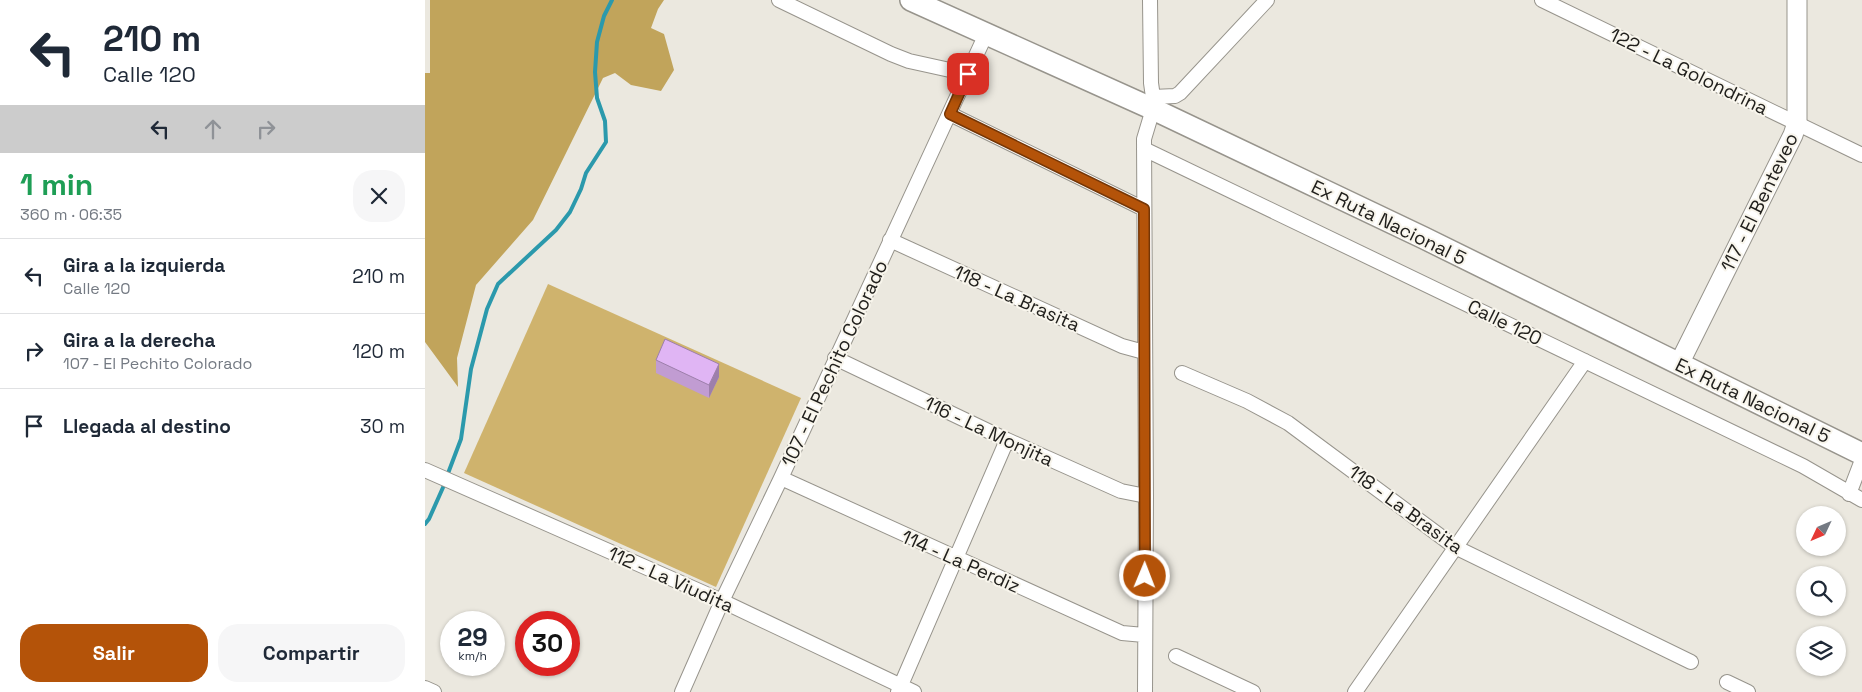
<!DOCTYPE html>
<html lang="es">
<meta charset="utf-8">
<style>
body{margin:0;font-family:"Space Grotesk",sans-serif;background:#f6f6f7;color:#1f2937;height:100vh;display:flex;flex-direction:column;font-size:19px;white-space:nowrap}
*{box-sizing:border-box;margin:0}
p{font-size:16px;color:#747a83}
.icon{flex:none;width:28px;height:28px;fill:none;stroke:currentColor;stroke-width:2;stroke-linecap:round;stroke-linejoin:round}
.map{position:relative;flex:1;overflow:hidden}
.panel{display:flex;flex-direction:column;background:#fff;width:425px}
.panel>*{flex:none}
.guide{background:#fff;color:#1f2937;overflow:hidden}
.needle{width:32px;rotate:226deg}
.buttons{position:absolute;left:1371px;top:506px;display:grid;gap:10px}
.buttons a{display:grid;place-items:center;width:50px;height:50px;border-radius:50%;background:#fff;box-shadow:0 1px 4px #0004;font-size:25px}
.speed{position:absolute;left:15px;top:611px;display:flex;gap:10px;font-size:25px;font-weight:700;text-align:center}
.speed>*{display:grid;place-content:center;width:65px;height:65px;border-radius:50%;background:#fff;box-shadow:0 1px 4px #0004;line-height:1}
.speed small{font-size:12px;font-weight:400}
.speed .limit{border:8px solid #d22;background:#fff;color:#111}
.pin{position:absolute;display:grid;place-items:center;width:42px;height:42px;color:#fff;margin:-21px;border-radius:10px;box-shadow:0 2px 8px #0006}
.me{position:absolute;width:55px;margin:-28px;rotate:1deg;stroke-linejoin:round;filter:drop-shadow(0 0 4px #0008)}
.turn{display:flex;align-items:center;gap:18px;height:105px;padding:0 20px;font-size:22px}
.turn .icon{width:65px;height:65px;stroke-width:2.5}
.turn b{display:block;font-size:35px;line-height:42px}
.lanes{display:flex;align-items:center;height:48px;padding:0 20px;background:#0003;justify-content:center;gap:25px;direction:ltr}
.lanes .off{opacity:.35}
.round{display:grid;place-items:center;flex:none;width:52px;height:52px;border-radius:20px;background:#f6f6f7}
.overview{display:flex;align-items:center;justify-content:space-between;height:85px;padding:0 20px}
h1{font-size:30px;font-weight:700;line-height:38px;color:#1e9e55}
.cta{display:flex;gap:10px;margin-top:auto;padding:10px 20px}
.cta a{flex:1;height:58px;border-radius:20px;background:#b45309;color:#fff;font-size:20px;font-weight:700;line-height:58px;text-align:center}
.cta a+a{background:#f6f6f7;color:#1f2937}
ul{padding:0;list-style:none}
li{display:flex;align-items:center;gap:15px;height:75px;padding:0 20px;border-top:1px solid #e0e1e3}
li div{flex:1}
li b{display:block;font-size:19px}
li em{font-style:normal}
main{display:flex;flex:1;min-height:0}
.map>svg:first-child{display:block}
.green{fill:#cfb36d}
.forest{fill:#c1a45b}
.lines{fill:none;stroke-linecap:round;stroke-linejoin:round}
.stream{stroke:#2b99ac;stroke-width:4}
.street-casing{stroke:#97948c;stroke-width:16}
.secondary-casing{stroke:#97948c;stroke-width:21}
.primary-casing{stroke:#97948c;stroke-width:24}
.street{stroke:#fff;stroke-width:14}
.secondary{stroke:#fff;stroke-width:19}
.primary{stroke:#fff;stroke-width:21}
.wall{fill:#c19cd2}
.shaded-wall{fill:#9d7fab}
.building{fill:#e0b5f4;stroke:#9d7fab}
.route-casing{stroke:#753606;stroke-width:12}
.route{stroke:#b45309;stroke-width:9}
.labels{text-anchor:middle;stroke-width:4;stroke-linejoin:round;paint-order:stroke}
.street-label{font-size:19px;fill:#21201d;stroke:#f8f5ec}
</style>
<main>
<section class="panel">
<div class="guide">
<div class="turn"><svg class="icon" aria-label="left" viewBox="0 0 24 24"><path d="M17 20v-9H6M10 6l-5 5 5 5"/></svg><div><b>210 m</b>Calle 120</div></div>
<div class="lanes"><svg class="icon" aria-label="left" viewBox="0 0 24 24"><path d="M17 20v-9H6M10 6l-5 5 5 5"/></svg><svg class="icon off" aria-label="ahead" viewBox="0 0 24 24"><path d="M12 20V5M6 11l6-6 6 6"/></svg><svg class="icon off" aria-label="right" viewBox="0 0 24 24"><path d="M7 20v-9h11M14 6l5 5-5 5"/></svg></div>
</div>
<div class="overview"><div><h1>1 min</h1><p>360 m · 06:35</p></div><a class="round"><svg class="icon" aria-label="close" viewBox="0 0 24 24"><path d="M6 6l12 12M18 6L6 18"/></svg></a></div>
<ul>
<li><svg class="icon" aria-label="left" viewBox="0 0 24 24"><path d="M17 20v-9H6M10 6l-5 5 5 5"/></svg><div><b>Gira a la izquierda</b><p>Calle 120</p></div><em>210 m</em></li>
<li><svg class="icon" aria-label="right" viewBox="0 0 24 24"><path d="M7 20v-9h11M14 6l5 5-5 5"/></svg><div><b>Gira a la derecha</b><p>107 - El Pechito Colorado</p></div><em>120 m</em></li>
<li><svg class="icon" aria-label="arrive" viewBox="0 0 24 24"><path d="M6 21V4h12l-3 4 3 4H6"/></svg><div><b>Llegada al destino</b></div><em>30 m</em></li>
</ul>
<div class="cta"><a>Salir</a><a>Compartir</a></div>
</section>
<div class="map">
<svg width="1437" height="692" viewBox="0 0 1437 692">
<rect width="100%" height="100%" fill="#ebe8df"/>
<path class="green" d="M123,284l253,114 -85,189 -252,-114z"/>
<path class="forest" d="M5,0h234l-6,9 -7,19 13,6 10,36 -13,21 -30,-6 -16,-12 -12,5 -70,142 -57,65 -19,73 1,29 -33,-45v-269h5z"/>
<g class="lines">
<path class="stream" d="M22,476l14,-37 10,-70 16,-60 11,-25 58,-54 14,-18 11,-23 5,-16 20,-31 -1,-21 -8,-23 -2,-26 2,-30 7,-26 8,-16
M0,524l4,-5 16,-36"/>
<g class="street-casing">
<path id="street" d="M354,0l112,54 18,7 59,13
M1117,0l320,155
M728,97l22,-1 5,-3 87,-93
M525,114l194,95
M719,149l659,317 59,34
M465,240l232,106 22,6
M410,358l172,82 114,51 25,5
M757,373l65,28 41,22 167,124 236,115
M0,470l297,131 192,91
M356,478l341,155 22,2
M1424,494l13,-34
M751,656l77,36
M1302,682l21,10
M0,688l9,4
M257,692l40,-91 59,-123 205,-444
M473,692l109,-252
M720,692l1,-196 -2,-357 9,-30v-12l-2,-14 -1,-83
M930,692l230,-331"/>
</g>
<g class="secondary-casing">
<path id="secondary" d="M1254,364l114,-229 4,-12v-123"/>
</g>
<g class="primary-casing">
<path id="primary" d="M486,0l242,109 271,129 438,216"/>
</g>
<use href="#street" class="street"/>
<use href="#secondary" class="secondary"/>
<use href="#primary" class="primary"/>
</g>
<path class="wall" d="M231,360l63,17 -10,21 -53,-25z"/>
<path class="shaded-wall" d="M294,364v13l-10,21v-13z"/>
<path class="building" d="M240,339l54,25 -10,21 -53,-25z"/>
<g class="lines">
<g class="route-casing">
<path id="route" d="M543,74l-18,40 194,95 1,367"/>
</g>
<use href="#route" class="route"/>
</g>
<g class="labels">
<g class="street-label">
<text transform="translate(1264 71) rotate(26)" y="7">122 - La Golondrina</text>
<text transform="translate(1334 202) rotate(-64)" y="7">117 - El Benteveo</text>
<text transform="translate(964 222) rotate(26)" y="7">Ex Ruta Nacional 5</text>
<text transform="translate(592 298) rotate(24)" y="7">118 - La Brasita</text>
<text transform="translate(1080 322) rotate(26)" y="7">Calle 120</text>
<text transform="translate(409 363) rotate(-65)" y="7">107 - El Pechito Colorado</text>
<text transform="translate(1328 400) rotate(26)" y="7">Ex Ruta Nacional 5</text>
<text transform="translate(564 431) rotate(25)" y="7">116 - La Monjita</text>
<text transform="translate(981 509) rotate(36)" y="7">118 - La Brasita</text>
<text transform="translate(536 561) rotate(24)" y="7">114 - La Perdiz</text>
<text transform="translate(246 579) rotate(24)" y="7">112 - La Viudita</text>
</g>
</g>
</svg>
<div class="buttons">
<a><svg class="needle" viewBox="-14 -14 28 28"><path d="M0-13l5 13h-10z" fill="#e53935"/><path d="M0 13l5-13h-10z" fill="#747a83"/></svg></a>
<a><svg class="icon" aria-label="search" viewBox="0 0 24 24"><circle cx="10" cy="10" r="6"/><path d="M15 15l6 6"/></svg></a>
<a><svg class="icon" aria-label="layers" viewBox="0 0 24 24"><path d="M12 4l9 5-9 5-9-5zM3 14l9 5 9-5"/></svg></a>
</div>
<div class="speed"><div>29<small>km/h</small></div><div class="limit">30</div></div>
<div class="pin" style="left:543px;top:74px;background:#d93025"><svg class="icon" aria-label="arrive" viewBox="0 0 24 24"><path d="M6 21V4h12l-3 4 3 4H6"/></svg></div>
<svg class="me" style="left:720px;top:576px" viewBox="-20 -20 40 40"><circle r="17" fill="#b45309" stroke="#fff" stroke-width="3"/><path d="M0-11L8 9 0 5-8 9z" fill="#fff"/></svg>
</div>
</main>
